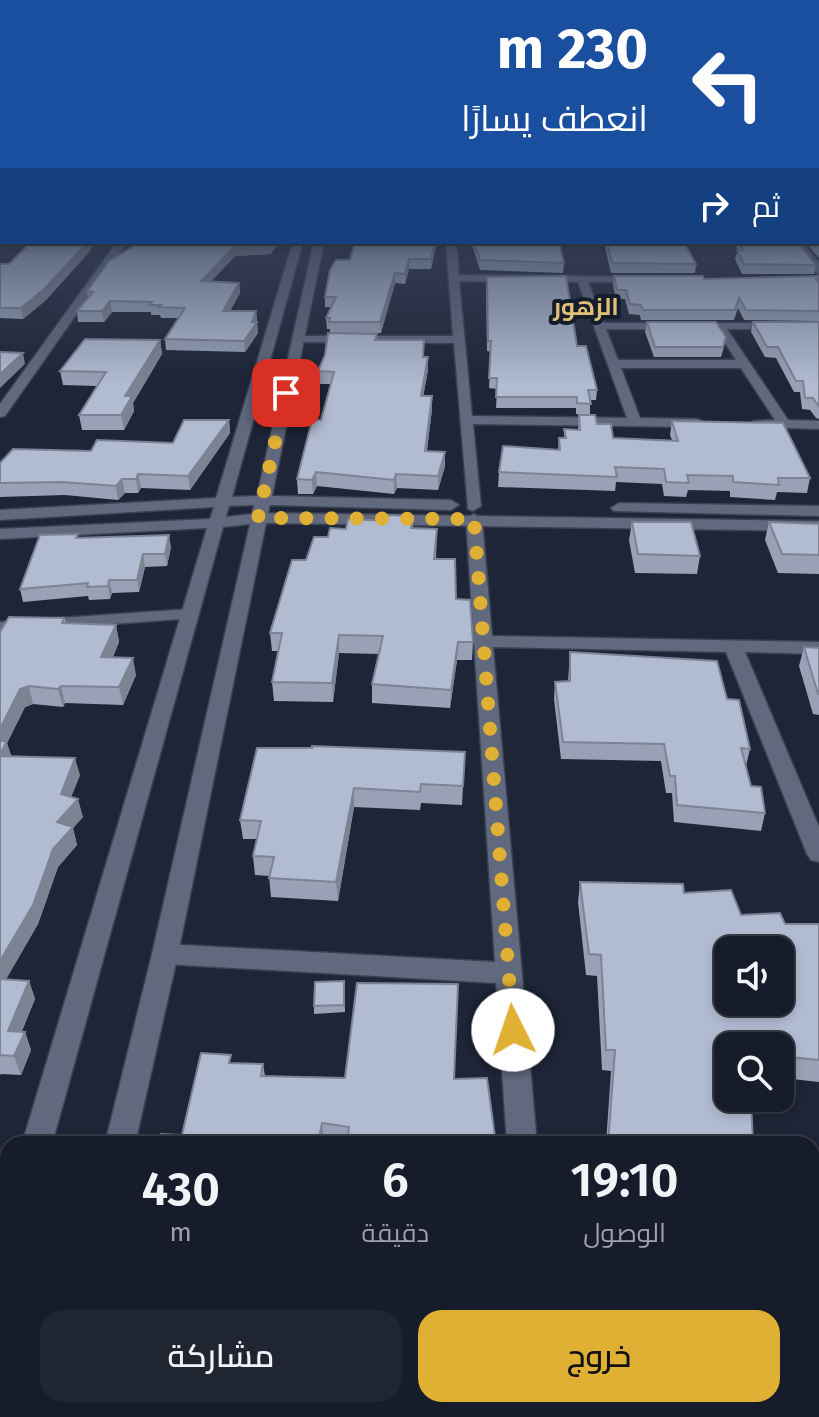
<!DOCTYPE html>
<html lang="ar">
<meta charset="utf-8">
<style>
body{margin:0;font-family:"Fira Sans",Cairo,sans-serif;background:#1f2531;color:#f1f3f6;direction:rtl;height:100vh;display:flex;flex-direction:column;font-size:30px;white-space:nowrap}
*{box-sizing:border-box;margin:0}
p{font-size:26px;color:#9ea1a8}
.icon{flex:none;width:44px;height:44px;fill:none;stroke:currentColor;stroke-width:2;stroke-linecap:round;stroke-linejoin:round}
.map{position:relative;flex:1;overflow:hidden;direction:ltr}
.drawer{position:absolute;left:0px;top:1136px;width:820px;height:282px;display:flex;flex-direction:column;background:#161c29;border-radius:24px 24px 0 0;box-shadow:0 4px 12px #0003,0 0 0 2px #353a46;direction:rtl}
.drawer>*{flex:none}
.hud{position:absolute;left:0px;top:0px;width:820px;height:244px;box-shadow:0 4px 12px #0003,0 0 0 2px #353a46;direction:rtl;background:#1a4fa0;color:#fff;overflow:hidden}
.controls{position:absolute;left:714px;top:936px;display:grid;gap:16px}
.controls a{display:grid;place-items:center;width:80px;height:80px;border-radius:16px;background:#161c29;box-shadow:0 4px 12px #0003,0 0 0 2px #353a46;font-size:40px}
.pin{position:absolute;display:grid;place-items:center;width:68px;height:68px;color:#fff;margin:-34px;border-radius:16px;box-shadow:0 4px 12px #0006}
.me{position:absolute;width:88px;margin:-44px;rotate:356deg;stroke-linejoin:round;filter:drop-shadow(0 0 6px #0008)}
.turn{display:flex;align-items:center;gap:28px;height:168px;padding:0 40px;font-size:36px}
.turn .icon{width:104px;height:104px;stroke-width:2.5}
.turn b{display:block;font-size:56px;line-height:68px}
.then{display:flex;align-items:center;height:76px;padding:0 40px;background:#0003;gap:16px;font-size:30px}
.eta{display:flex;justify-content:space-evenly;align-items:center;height:136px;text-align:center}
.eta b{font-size:48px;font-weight:600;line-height:56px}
.action{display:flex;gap:16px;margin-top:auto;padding:16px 40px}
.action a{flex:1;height:92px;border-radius:24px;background:#dfb034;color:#111;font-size:32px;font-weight:600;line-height:92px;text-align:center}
.action a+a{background:#1f2531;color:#f1f3f6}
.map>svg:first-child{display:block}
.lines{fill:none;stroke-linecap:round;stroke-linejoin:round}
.minor-casing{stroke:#3a404f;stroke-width:3}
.tertiary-casing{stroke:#3a404f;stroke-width:3}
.minor{fill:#61697e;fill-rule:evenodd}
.tertiary{fill:#61697e;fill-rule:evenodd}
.wall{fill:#98a1b5}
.shaded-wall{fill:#7c8393}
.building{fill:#b1bbd2;stroke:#7c8393;stroke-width:2;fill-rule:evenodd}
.route{stroke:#dfb034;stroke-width:14;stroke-dasharray:0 25.2}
.labels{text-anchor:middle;stroke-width:8;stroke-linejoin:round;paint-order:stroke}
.far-neighbourhood-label{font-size:24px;font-weight:bold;fill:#e0c076;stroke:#151c2c}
</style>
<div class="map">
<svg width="819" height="1417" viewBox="0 0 819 1417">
<rect width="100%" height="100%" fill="#1e2537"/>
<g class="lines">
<g class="minor-casing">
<path id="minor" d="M117,242h10l-122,174 -5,1v-13z
M446,242h10l3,33 187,2 1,2 -5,3h-54l16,41h215v6h-92l61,91 31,1v8l-66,-2v-6l22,-1 -34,-52h-120l19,50 58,1 7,4 -7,4 -225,-3 8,82 -8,5 -5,-2 -14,-166 -156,-1 -6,-3 6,-3h155zM459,281l119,1 49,136 -155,-2zM606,329h110l20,31h-118z
M792,242h10l17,21v13z
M474,514l8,5 10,117 327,6v12l-74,-2 74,175v35l-8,-2 -4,-6 -81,-202 -233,-5 44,497h-30l-11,-161 -331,-19 -9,-3 -4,-7 4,-7 9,-3 330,18 -29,-443z
M190,609l6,1 3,4 -3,4 -196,14v-10z
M0,1157l8,2v28l-8,-2z
M524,1410h36v7h-36z"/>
</g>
<g class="tertiary-casing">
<path id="tertiary" d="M0,237l2,5h3l-5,1z
M293,242h10l-71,255 25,-1 57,-254h10l-52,254 179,4 8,5 -8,5 -181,-5 -2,8 551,8v10l-553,-8 -88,431 -43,190h-30l47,-190 98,-430 -27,3 -171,617h-30l185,-616 -207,11v-10l210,-10 4,-12 -214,13v-10l216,-12zM254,505l-2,9 -26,3 3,-11z
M619,503l200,3v10l-205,-5 -3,-3z
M8,1227v56l-8,3v-56z
M38,1410h36l-1,7h-36z"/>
</g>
<use href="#minor" class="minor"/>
<use href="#tertiary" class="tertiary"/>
</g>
<path class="wall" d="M819,237v21l-14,-16h13z
M140,242l131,12 -36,2 -24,25 28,2 1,10 -10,18h26l2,22 -13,19 -79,-2 -1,-11 13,-21h-17l-1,-3h-9v-3h-39l-8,10h-26l-1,-11 11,-14 -1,-6z
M355,242h82l-6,27h-22l-4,15 -10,-1 -14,50h-51v-4h-3l-1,-11 5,-11h-6v-10l25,-37z
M471,242h88l5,21 -1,10 -83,-3z
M606,242h78l12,22 -1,9h-84l-6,-26z
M734,242h64l18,23 -2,9h-72l-7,-15 3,-9z
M89,252l-43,48 -23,19 -23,-1v-54h9z
M614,276l90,3 115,-3v45l-75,-1 -6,-12 -4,12h-93l-1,-5 -11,-1 -4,-15h-9l-3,-14z
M486,287l91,59 20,44 -1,10h-6v15l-14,-1v-6h-80l1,-19 -8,-1 2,-36 -4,-1z
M647,322l77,25 -3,10h-67l-9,-25z
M753,322h66v97l-3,-1 -6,-8 -8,-1 -2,-17h-6l-18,-34 -11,-1 -14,-25z
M377,334v6l46,17h5v13l-5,26h9v13l-5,42 18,15 -7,24 -41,-2 -3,6 -77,-8 -4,8h-15l-1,-15 24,-59 10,-36h-12l-1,-13z
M160,340l2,14 -29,49 1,8 -10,19h-42l-3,-15 18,-29 -34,-1 -3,-14z
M579,415l18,9 16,14 59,2 -2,-5 2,-14 138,57 -3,15 -30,-1 -2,8 -45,-3v-6l-42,-1 -2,7 -22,-1 -2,-12 -46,-2 -1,9 -117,-4 1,-15 59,-22 1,-12h5v-9l14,1z
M229,420l1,13 -40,57 -49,-2 -3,5h-13l-7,7 -53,-5 -65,2v-34l91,-12 82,-8z
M413,516v12l24,1 -1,30 20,40 17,43 -1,18h-15l-7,48 -78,-5v-19l7,-30 -40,-1 -6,49 -59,-1 -2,-19 7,-31h-7l-2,-18 36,-73 22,-23 18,-8z
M632,522l68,34 -3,18 -62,-1 -6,-33z
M769,522l50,2v50l-41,-1 -13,-33z
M78,534v4l93,9 -4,19 -22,1 -6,25 -27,1 -2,6 -21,1 -1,-4 -65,6 -3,-13z
M64,618l2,5 50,2 3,17 -6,15 23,18 -13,30 -58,-2 -2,4 -30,-3 -8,3 -18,36 4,13 69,19 -9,22 12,20 -10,11 4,17 -19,22 -20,57 -32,55 23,2 6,18 -13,32 3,1 6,18 -10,25 -20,-1 -1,1v-443z
M804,647l15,1v67l-6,-1 -14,-48z
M570,652l157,47 23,50 -4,17 5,20 14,27 -4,18 -87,-9 -2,-29h-6l-5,-32 -100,-2 -7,-60 1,-17 13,-1z
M465,752l-3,53 -41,-2 -1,7 -66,-3 -16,94 -67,-4 -2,-21 -14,-1 -2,-19 4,-17h-14l-3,-19z
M580,882l104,11 57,22 44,9h34v158l-36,-4 -1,-3 -2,-1v-28h-52v25h-7l2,14 30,59h-147l5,-73 -9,-1 -5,-94 -11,-1 -8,-73z
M344,981l1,31 -31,2v-8z
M232,1063l31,1 2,12 189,3 42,65h-337l23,-9z"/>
<path class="shaded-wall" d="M88,242h8l-7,10 -43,48 -23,19 -2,-11z
M272,242h8l-9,12 -36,2 -33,35 -1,-10 33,-34z
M435,242h2l-6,27v-10z
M409,259v10l-4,15v-10z
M395,273v10l-14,50 -1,-11z
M239,283l1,10 -16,29 -1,-11z
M110,301l2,11 -8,10 -2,-11z
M256,311l2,22 -13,19 -1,-11z
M160,340l2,14 -29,49 1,8 -10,19 -3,-15 4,-19z
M23,353l2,11 -25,24v-14z
M428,357v13l-7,39v-13z
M432,396v13l-7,55v-13z
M229,420l1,13 -40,57 -2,-14z
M445,452v14l-7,24v-14z
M316,472l1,14 -4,8 -1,-14z
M138,474l3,14 -3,5 -2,-14z
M396,474l1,14 -3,6v-14z
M122,479l3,14 -7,7 -2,-14z
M169,535l2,12 -4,19 -2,-12z
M143,554l2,13 -6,25 -2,-12z
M109,580l3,13 -2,6 -2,-13z
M116,625l3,17 -14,32 -4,-17z
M339,635v18l-6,49 -1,-19z
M458,642l-1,18 -7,48 1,-18z
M133,658l3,17 -13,30 -4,-18z
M29,686l4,18 -8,3 -18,36 5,15 -12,1v-30l20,-40z
M61,686l4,17 -2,4 -5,-18z
M75,758l5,17 -15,37 -4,-18z
M354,788v19l-16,94 -2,-19z
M78,799l5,18 -10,11 4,17 -19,22 -20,57 -38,66v-29l57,-139z
M29,981l6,18 -21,50 -6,-18z
M25,1032l6,18 -10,25 -7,-19z
M322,1123l2,21h-6z"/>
<path class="building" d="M31,242h57l-44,47 -23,19h-21v-44h9z
M140,242h132l-2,2 -36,3 -33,34 38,2 -16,28h33l-4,11h5l-13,19 -79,-2 20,-31 -26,-1 2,-2h-11l2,-3 -42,-1 -8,10h-25l16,-19 -6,-1 22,-30z
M355,242h80l-4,17h-22l-4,15 -10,-1 -15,49h-51l1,-4h-4l10,-21h-11l5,-27 6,-10h14z
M474,242h85l5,21 -84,-3z
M607,242h77l12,22 -84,-1z
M739,242h59l18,23 -72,-1 -7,-14h6z
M566,276l11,70h9l11,44h-9l3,14 -14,-1v-6h-81l1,-19h-8l2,-37h-3l-1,-64z
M614,276h89l1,3 115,-3v3h-3l3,4v28l-73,-1 -7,-12 -4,12h-92l-2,-5 -11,-1 -4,-14h-9z
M647,322h69l10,15 -3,10h-68z
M753,322h66v85l-6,-9h-8l-2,-17h-7l-18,-34h-11z
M328,333l49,1 -2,6h49l-1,17h5l-7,39h11l-7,55 20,1 -7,24 -42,-2 -2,6 -78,-8 -4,8 -15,-1 15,-59h9l13,-48 -16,-1 7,-16z
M85,339l75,1 -35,56h7l-11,19h-42l27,-43 -46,-1z
M0,352l23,1 -23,21z
M579,415h16l2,9h14l2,14 65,3 -6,-20 111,2 27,55h-32l1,7 -46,-3v-6l-46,-1 2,8 -23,-1 -2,-13 -49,-2 2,10 -118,-5 4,-26 57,4 -1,-12h7l-2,-9 16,1z
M184,420h45l-41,56 -50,-2 -2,5h-14l-6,7 -54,-4 -62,1v-20l13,-14 78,2 6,-11 76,3z
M388,515l25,1 -2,12 26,1 -3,30h21l1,40 14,1 3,42h-15l-7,48 -79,-6 11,-48 -44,-1 -7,48 -60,-1 10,-49h-12l22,-73h14l8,-23h14l2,-9 16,1 2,-10 39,2z
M632,522h59l9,34 -62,-2z
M769,522l50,2v31l-37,-1z
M78,534l-2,4 93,-3 -4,19h-22l-6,26h-28l-1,6 -21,1 1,-4 -68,6 20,-54z
M9,617l55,1 -2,5 54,2 -15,32 32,1 -14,29 -58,-1 -3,3 -29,-3 -9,3 -20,40v-97z
M804,647l15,1v46h-1z
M570,652l147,9 10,38 12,1 11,49 -9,-1 10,38 10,1 4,26 -88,-8 -2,-29h-5l-6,-32 -101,-2 -8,-60 15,-1z
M0,741h7l-7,13z
M312,746l153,6 -2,34 -42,-2 -1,8 -66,-4 -18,94 -67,-4 5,-21 -21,-1 8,-35 -21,-1 17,-72h55z
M0,756l75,2 -14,36 17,5 -21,23 16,5 -20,22 -20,56 -33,56z
M580,882l103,2 1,9 47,-3 10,25 39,-2 5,11h34v136l-29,-3v-3l-10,-1v-7h-52v4l-10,-1 5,36 5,1v12h23l2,46h-145l7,-94h-9l-5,-95 -12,-1zM728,950h52v52h-52z
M0,979l29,2 -21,50 17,1 -11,24 -14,-1z
M344,981v24l-30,1 1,-24z
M357,983l101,1 -4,95 33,-1 9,66h-149l2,-17 -27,-4 -4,21h-159l2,-10 21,1 19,-82 30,2 -2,8 34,1 -2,12 84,2z"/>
<linearGradient id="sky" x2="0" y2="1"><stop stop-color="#10141e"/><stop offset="0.49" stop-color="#3b465e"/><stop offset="1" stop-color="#3b465e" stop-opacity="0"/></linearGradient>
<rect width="819" height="385" fill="url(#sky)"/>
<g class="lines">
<path class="route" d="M286,393l-28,125 216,1 39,511"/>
</g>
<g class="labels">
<g class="far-neighbourhood-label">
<text x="586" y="315">الزهور</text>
</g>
</g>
</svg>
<div class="controls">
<a><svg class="icon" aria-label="sound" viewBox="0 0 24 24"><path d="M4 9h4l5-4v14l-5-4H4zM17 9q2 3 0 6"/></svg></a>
<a><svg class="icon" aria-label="search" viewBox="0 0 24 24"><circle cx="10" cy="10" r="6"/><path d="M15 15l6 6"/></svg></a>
</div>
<div class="pin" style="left:286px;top:393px;background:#d93025"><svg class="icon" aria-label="arrive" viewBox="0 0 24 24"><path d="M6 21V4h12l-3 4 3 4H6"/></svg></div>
<svg class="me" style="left:513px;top:1030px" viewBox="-20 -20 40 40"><circle r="19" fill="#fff"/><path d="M0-13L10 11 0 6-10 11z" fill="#dfb034"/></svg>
<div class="hud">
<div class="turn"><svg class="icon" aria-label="left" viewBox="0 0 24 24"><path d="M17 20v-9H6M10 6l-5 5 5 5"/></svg><div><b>230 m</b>انعطف يسارًا</div></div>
<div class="then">ثم<svg class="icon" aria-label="right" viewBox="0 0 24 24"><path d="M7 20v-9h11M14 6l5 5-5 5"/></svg></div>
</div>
<section class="drawer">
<div class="eta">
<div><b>19:10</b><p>الوصول</p></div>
<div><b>6</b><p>دقيقة</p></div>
<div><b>430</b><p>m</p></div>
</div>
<div class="action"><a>خروج</a><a>مشاركة</a></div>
</section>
</div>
